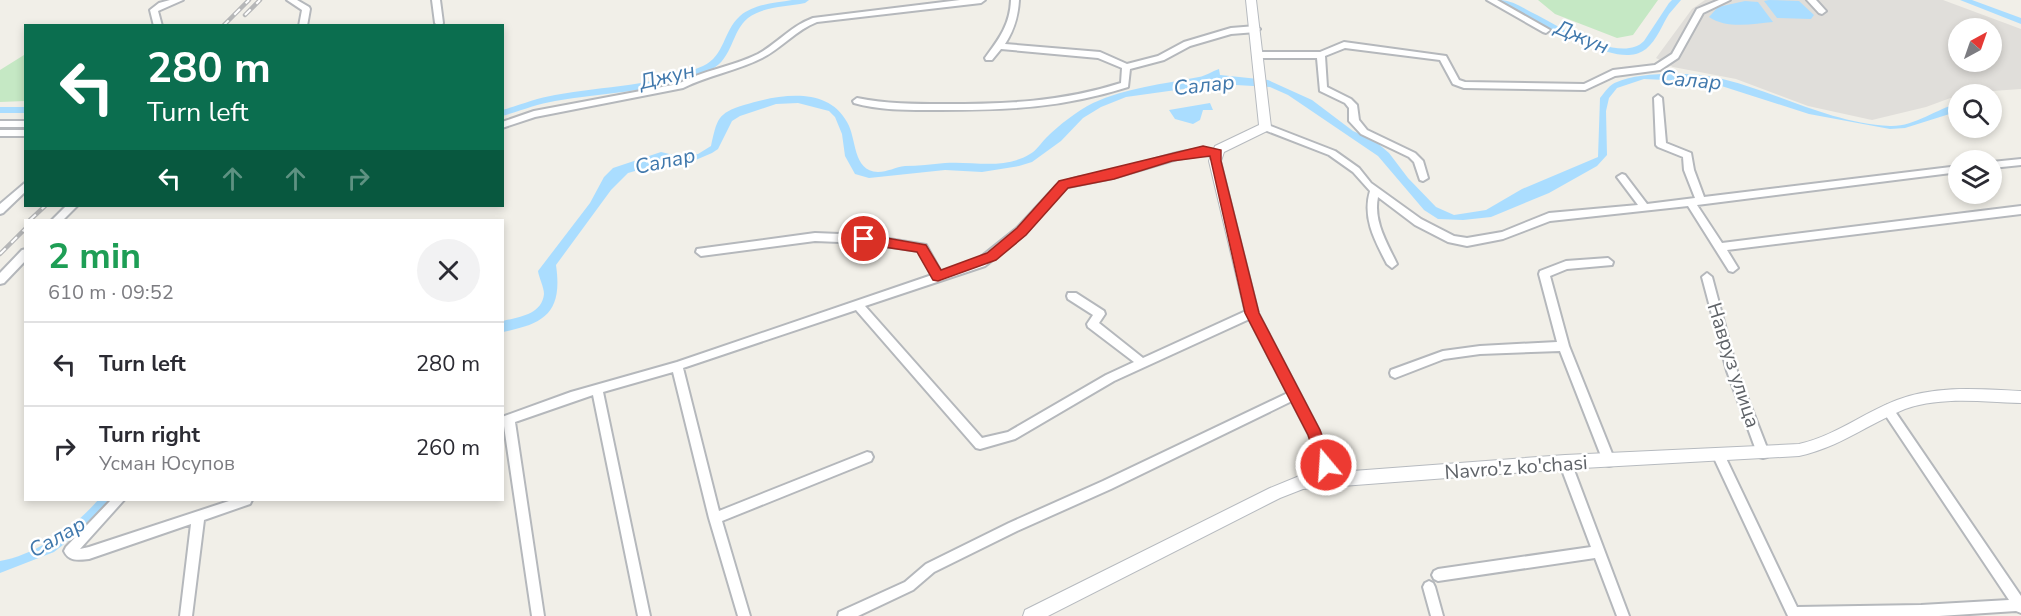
<!DOCTYPE html>
<meta charset="utf-8">
<style>
body{margin:0;font-family:"Nunito Sans",sans-serif;background:#f2f2f3;color:#2b2b33;height:100vh;display:flex;flex-direction:column;font-size:22px;white-space:nowrap}
*{box-sizing:border-box;margin:0}
p{font-size:20px;color:#7c7c81}
.icon{flex:none;width:33px;height:33px;fill:none;stroke:currentColor;stroke-width:2;stroke-linecap:round;stroke-linejoin:round}
.map{position:relative;flex:1;overflow:hidden}
.sheet{position:absolute;left:24px;top:219px;width:480px;height:282px;display:flex;flex-direction:column;background:#fff;border-radius:0px;box-shadow:0 3px 9px #0003}
.sheet>*{flex:none}
.hud{position:absolute;left:24px;top:24px;width:480px;height:183px;border-radius:0px;box-shadow:0 3px 9px #0003;background:#0b6e4f;color:#fff;overflow:hidden}
.needle{width:39px;rotate:40deg}
.tools{position:absolute;left:1948px;top:18px;display:grid;gap:12px}
.tools a{display:grid;place-items:center;width:54px;height:54px;border-radius:50%;background:#fff;box-shadow:0 3px 9px #0003;font-size:30px}
.pin{position:absolute;display:grid;place-items:center;width:51px;height:51px;color:#fff;margin:-26px;border:3px solid #fff;border-radius:50%;box-shadow:0 2px 6px #0007}
.me{position:absolute;width:66px;margin:-33px;rotate:342deg;stroke-linejoin:round;filter:drop-shadow(0 0 4px #0008)}
.turn{display:flex;align-items:center;gap:21px;height:126px;padding:0 24px;font-size:27px}
.turn .icon{width:78px;height:78px;stroke-width:2.5}
.turn b{display:block;font-size:42px;line-height:51px}
.lanes{display:flex;align-items:center;height:57px;padding:0 24px;background:#0003;justify-content:center;gap:30px;direction:ltr}
.lanes .off{opacity:.35}
.round{display:grid;place-items:center;flex:none;width:63px;height:63px;border-radius:32px;background:#f2f2f3}
.summary{display:flex;align-items:center;justify-content:space-between;height:102px;padding:0 24px}
h1{font-size:36px;font-weight:700;line-height:45px;color:#1e9e55}
ul{padding:0;list-style:none}
li{display:flex;align-items:center;gap:18px;height:84px;padding:0 24px;border-top:2px solid #e1e1e2}
li div{flex:1}
li b{display:block;font-size:22px}
li em{font-style:normal}
.map>svg:first-child{display:block}
.industrial{fill:#e0deda;fill-rule:evenodd}
.green{fill:#c5e8c4}
.water{fill:#adf}
.lines{fill:none;stroke-linecap:round;stroke-linejoin:round}
.canal{fill:#adf;fill-rule:evenodd}
.street-casing{stroke:#b5b8bc;stroke-width:4}
.secondary-casing{stroke:#b6babf;stroke-width:2}
.street{fill:#fff;fill-rule:evenodd}
.secondary{fill:#fff;fill-rule:evenodd}
.rail-casing{stroke:#b6b7b8;stroke-width:4.5}
.rail{stroke:#fff;stroke-width:2;stroke-dasharray:8;stroke-linecap:butt}
.route{fill:#ed3a32;stroke:#9a2620;stroke-width:1.5}
.labels{text-anchor:middle;stroke-width:5;stroke-linejoin:round;paint-order:stroke}
.street-label{font-size:20px;fill:#5f6368;stroke:#fff}
.water-label{font-size:21px;font-style:italic;fill:#4078ac;stroke:#fff}
</style>
<div class="map">
<svg width="2021" height="616" viewBox="0 0 2021 616">
<rect width="100%" height="100%" fill="#f1efe8"/>
<path class="industrial" d="M1705,0h238l78,29v60l-57,4 -38,14 -54,13 -64,-14 -72,-27 -63,-12 -17,-9 36,-49zM1959,28h33v34h-33z"/>
<path class="green" d="M1538,0h120l-25,35 -16,3 -62,-24z
M24,55l1,46 -25,1v-32z"/>
<path class="water" d="M1769,0l30,1 15,14 -3,4 -34,-1 -13,-17z
M1745,1l13,1 15,20c-20,2 -47,7 -64,-5l9,-10z
M1219,69l1,6 48,5 44,20 41,31 22,10 14,12 19,25 28,29 18,8 32,-5 36,-21 76,-32 2,-59c5,-6 10,-14 17,-16 22,-10 72,-10 96,-5 60,12 114,46 177,49 24,1 46,-17 69,-23v8l-54,17 -15,1 -81,-15 -100,-32 -65,-3 -27,9 -8,10 -3,13 1,44 -10,11 -48,27 -58,24 -28,3 -25,-1 -14,-9 -46,-54 -90,-61 -18,-8 -51,-3 -93,13 -25,10 -18,11 -22,23 -29,21 -13,4 -37,6 -37,-2 -76,8 -14,-4 -10,-18 -3,-22 -7,-17 -6,-6 -31,-8 -22,1 -36,12 -8,5 -14,28 -6,4 -28,12 -42,4 -14,4 -17,17 -55,75c7,48 -12,59 -53,67v-11c15,-4 39,-6 41,-27 0,-7 -5,-16 -6,-23l52,-68 14,-26 9,-9 48,-16 17,4 20,-2 13,-8c6,-26 6,-33 33,-41 33,-10 83,-20 103,17 10,16 5,49 31,50 9,0 18,-5 27,-6 13,0 27,-2 40,-3 29,-2 59,7 85,-9 7,-4 10,-10 16,-16 13,-13 31,-27 47,-35 33,-15 70,-19 106,-26 7,-1 13,-6 20,-8z
M1210,103l3,7h-10l-3,10 -7,4 -18,-5 -6,-9z
M98,500h17l-18,18 -43,34 -54,21v-12c36,-6 75,-34 98,-61z"/>
<g class="lines">
<path class="canal" d="M792,0h17l-4,3c-18,4 -41,3 -57,15 -17,14 -15,40 -36,51 -46,23 -107,23 -157,32 -18,3 -35,10 -53,15v-6c18,-5 35,-12 53,-15 49,-9 102,-9 148,-29 22,-10 20,-35 37,-50 14,-12 35,-13 52,-16z
M1499,0c14,0 25,9 38,15 24,13 85,49 107,26l25,-38 3,-3h9c-4,5 -8,9 -12,14 -7,11 -12,26 -23,35 -4,3 -11,6 -17,6 -27,2 -110,-37 -130,-55z
M1960,0h12l49,18v6z
M0,107h26v6h-26z"/>
<g class="street-casing">
<path id="street" d="M170,0h13l-25,11 4,15h-8l-4,-16 9,-7z
M287,0h10l12,7 1,2 -3,17h-8l3,-16z
M432,0h8l3,23 -1,2 -4,1 -3,-3z
M960,0h25l-4,3 -164,19c-21,8 -35,26 -55,36 -25,13 -54,17 -79,30l-148,29 -33,11v-6l32,-11 144,-27c25,-14 54,-17 80,-30 20,-11 33,-28 55,-36z
M1011,0h8c-1,17 -5,30 -14,44l95,8 27,12 31,-8 26,-14 47,-14 25,-2 4,3 -4,3 -25,2 -41,12 -26,14 -34,9 -2,18c-67,21 -118,23 -187,23 -29,0 -59,1 -87,-7l-1,-2 4,-3c29,6 58,6 87,6 62,0 117,-2 177,-21l1,-15 -24,-10 -97,-9 -9,11h-6l-1,-2c14,-19 25,-33 26,-58z
M1487,0h10l53,30 -4,3 -3,-1z
M1719,0h11l-27,13 -25,45 -18,12 -45,6 -30,14 -121,-2 -11,-4 -13,-24 -95,-12 -20,8 2,31 24,12 6,6 2,15 8,10 48,23 8,8 5,17 -5,3 -3,-1 -6,-18 -5,-5 -48,-23 -12,-13v-13l-4,-5 -25,-12 -3,-33h-58l-4,-3 4,-3h61l24,-10 102,14 13,24 6,2 119,2 29,-14 42,-5 17,-11 25,-45z
M1807,0h9l10,11 -4,3 -3,-1z
M1658,95l4,3 4,45 25,10 3,17 10,27 255,-31v6l-262,33 25,38 299,-37v8l-294,36 11,18 -5,4 -4,-1 -41,-65 -138,15 -47,18 -36,7 -19,-4 -33,-17 -37,-28c-5,24 9,46 19,67l-5,4 -5,-4c-12,-23 -25,-46 -17,-73l-17,-19 -24,-17 -67,-26 -2,-2 2,-2h6l67,26 24,17 12,15 50,36 33,17 13,2 35,-6 47,-19 89,-8 -21,-28 5,-3 3,1 22,29 48,-6 -11,-28 -1,-13 -25,-10 -2,-2 -2,-47z
M0,121h26v6h-26z
M0,130h26v6h-26z
M1203,149l13,1 5,3 -5,3 -13,-1 -26,4 -64,19 -45,9 -6,3 -37,44 -40,32 -120,40 117,132 26,-6 98,-57 28,-13 -46,-35 -1,-3 6,-9 -25,-16 -1,-3 1,-3h8l28,18 1,3 -6,9 44,35 105,-48h8l1,3 -1,3 -142,65 -99,58 -35,10 -4,-1 -120,-138 -173,58 36,143 148,-59 4,1 2,4 -2,4 -149,60 28,95h-12l-29,-98 -36,-146 -70,20 47,224h-12l-45,-221 -78,27 29,194h-12l-28,-190 -2,1v-10l69,-25 106,-30 255,-87 -13,-24 -55,-8 -49,-2 -114,15 -5,-4 1,-3 118,-16 49,2 62,10 15,27 36,-12 40,-32 39,-42c18,-11 39,-10 59,-15 30,-7 57,-20 88,-22z
M2021,159v6l-29,3v-6z
M26,182v9l-23,22 -3,1v-10z
M66,206h11l-14,14h-11z
M26,249v11l-22,23 -4,1v-11l22,-23z
M1608,258l5,4 -1,3 -45,4 -17,7 19,70 46,115 -2,4 -4,1 -4,-1 -2,-4 -43,-110 -80,3 -36,5 -49,19 -4,-2 -1,-3 1,-3 52,-19 37,-5 77,-4 -18,-68 1,-3 26,-10z
M1707,273l5,4 25,94 32,82 -2,4 -4,1 -4,-1 -2,-4 -30,-82 -25,-94z
M1294,390l4,2 2,3 -2,3 -187,91 -94,42 -83,41 -21,18 -55,26h-20l1,-4 66,-30 21,-18 83,-41 94,-42z
M1888,405l4,2 129,189v17l-5,-2 -77,5h-151l-75,-160 2,-4 4,-1 4,1 74,155 124,-2 88,-5 -125,-187 -2,-3 2,-3z
M1565,457l4,1 2,4 58,154h-12l-22,-58 -157,23 -4,-2 -2,-4 2,-4 4,-2 153,-22 -32,-85 2,-4z
M111,500h13l-44,49 9,-2 143,-47h20l-2,4 -46,16 -12,96h-12l11,-92 -102,35c-10,1 -20,3 -25,-8l2,-4z
M1429,581l4,2 2,4 8,29h-12l-8,-29 2,-4z"/>
</g>
<g class="secondary-casing">
<path id="secondary" d="M1246,0h10l15,127 -2,3 -45,22 -3,9 38,152 61,117 13,35 -7,8 239,-18 234,-11c36,-8 64,-31 98,-44 40,-15 82,-11 124,-9v12c-38,-1 -79,-7 -116,6 -37,15 -65,38 -106,47l-234,13 -262,20 -23,9 -232,118h-25l2,-6 245,-122 27,-11 21,-14 -10,-28 -63,-122 -36,-152 6,-15 44,-21z"/>
</g>
<use href="#street" class="street"/>
<use href="#secondary" class="secondary"/>
<g class="rail-casing">
<path id="rail" d="M245,15l15,-15
M223,26l26,-26
M30,220l15,-14
M0,254l26,-26"/>
</g>
<use href="#rail" class="rail"/>
</g>
<path class="route" d="M1203,146l18,4v11l38,152 61,117 13,35 -2,5h-11l-12,-35 -63,-122 -35,-157 -38,5 -58,18 -46,9 -42,47 -30,25 -58,21 -5,-1 -16,-28 -53,-8 -6,-5 6,-5 62,11 15,25 46,-17 30,-25 42,-47z"/>
<g class="labels">
<g class="street-label">
<text transform="translate(1734 365) rotate(72)" y="7">Навруз улица</text>
<text transform="translate(1516 467) rotate(-4)" y="7">Navro'z ko'chasi</text>
</g>
<g class="water-label">
<text transform="translate(1582 37) rotate(23)" y="7">Джун</text>
<text transform="translate(667 76) rotate(-13)" y="7">Джун</text>
<text transform="translate(1691 80) rotate(5)" y="7">Салар</text>
<text transform="translate(1204 85) rotate(-6)" y="7">Салар</text>
<text transform="translate(665 161) rotate(-12)" y="7">Салар</text>
<text transform="translate(57 537) rotate(-30)" y="7">Салар</text>
</g>
</g>
</svg>
<div class="tools">
<a><svg class="needle" viewBox="-14 -14 28 28"><path d="M0-13l5 13h-10z" fill="#e53935"/><path d="M0 13l5-13h-10z" fill="#7c7c81"/></svg></a>
<a><svg class="icon" aria-label="search" viewBox="0 0 24 24"><circle cx="10" cy="10" r="6"/><path d="M15 15l6 6"/></svg></a>
<a><svg class="icon" aria-label="layers" viewBox="0 0 24 24"><path d="M12 4l9 5-9 5-9-5zM3 14l9 5 9-5"/></svg></a>
</div>
<div class="pin" style="left:864px;top:239px;background:#d93025"><svg class="icon" aria-label="arrive" viewBox="0 0 24 24"><path d="M6 21V4h12l-3 4 3 4H6"/></svg></div>
<svg class="me" style="left:1326px;top:465px" viewBox="-20 -20 40 40"><circle r="17" fill="#ed3a32" stroke="#fff" stroke-width="3"/><path d="M0-11L8 9 0 5-8 9z" fill="#fff"/></svg>
<div class="hud">
<div class="turn"><svg class="icon" aria-label="left" viewBox="0 0 24 24"><path d="M17 20v-9H6M10 6l-5 5 5 5"/></svg><div><b>280 m</b>Turn left</div></div>
<div class="lanes"><svg class="icon" aria-label="left" viewBox="0 0 24 24"><path d="M17 20v-9H6M10 6l-5 5 5 5"/></svg><svg class="icon off" aria-label="ahead" viewBox="0 0 24 24"><path d="M12 20V5M6 11l6-6 6 6"/></svg><svg class="icon off" aria-label="ahead" viewBox="0 0 24 24"><path d="M12 20V5M6 11l6-6 6 6"/></svg><svg class="icon off" aria-label="right" viewBox="0 0 24 24"><path d="M7 20v-9h11M14 6l5 5-5 5"/></svg></div>
</div>
<section class="sheet">
<div class="summary"><div><h1>2 min</h1><p>610 m · 09:52</p></div><a class="round"><svg class="icon" aria-label="close" viewBox="0 0 24 24"><path d="M6 6l12 12M18 6L6 18"/></svg></a></div>
<ul>
<li><svg class="icon" aria-label="left" viewBox="0 0 24 24"><path d="M17 20v-9H6M10 6l-5 5 5 5"/></svg><div><b>Turn left</b></div><em>280 m</em></li>
<li><svg class="icon" aria-label="right" viewBox="0 0 24 24"><path d="M7 20v-9h11M14 6l5 5-5 5"/></svg><div><b>Turn right</b><p>Усман Юсупов</p></div><em>260 m</em></li>
</ul>
</section>
</div>
